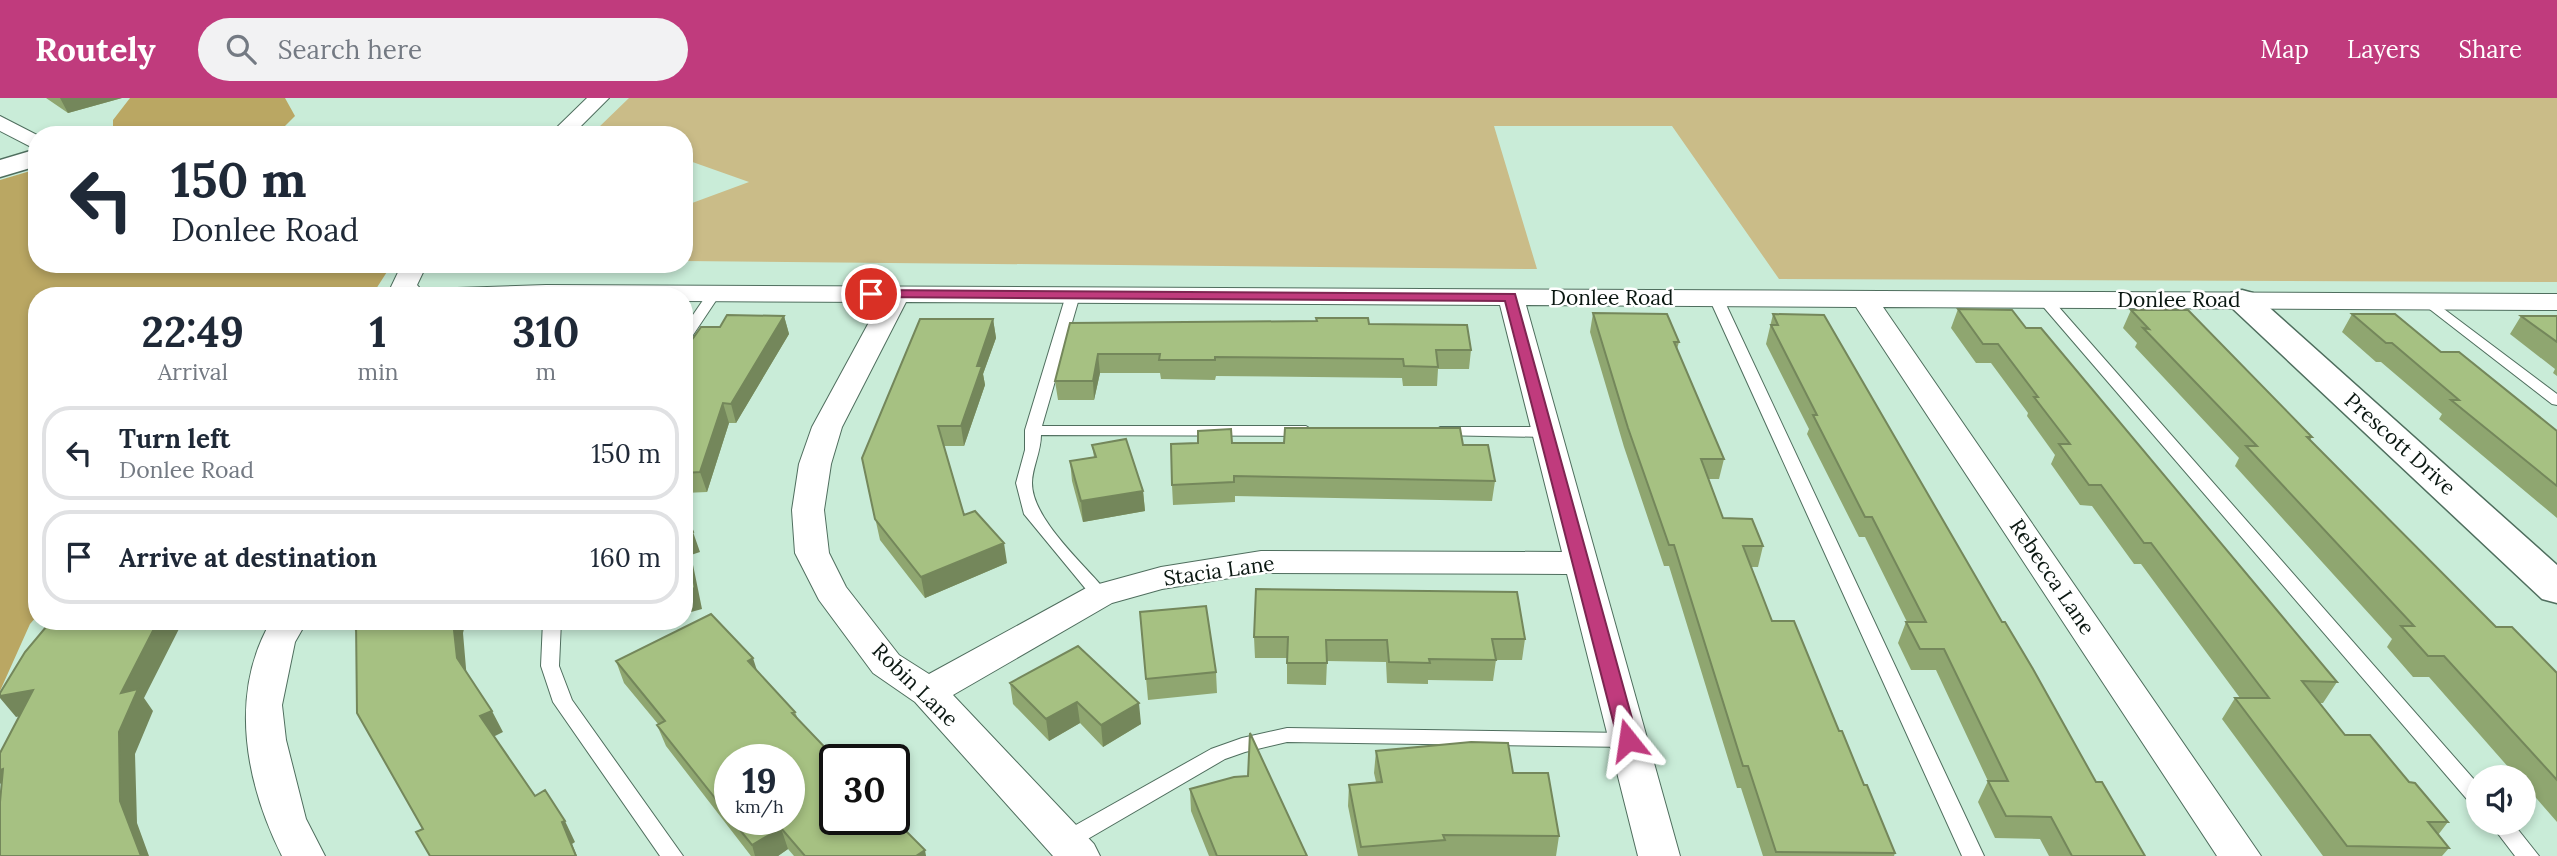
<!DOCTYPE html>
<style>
body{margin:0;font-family:Lora,serif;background:#f2f2f3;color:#1f2937;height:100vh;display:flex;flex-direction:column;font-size:26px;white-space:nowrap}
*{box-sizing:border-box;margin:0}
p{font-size:23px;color:#747a83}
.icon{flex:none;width:38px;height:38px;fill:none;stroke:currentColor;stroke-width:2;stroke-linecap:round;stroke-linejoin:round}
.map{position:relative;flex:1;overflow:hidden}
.panel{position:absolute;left:28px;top:189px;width:665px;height:343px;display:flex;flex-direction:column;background:#fff;border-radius:28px;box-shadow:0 4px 10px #0003}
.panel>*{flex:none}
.top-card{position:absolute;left:28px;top:28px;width:665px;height:147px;border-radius:28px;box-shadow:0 4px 10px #0003;background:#fff;color:#1f2937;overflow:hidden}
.tools{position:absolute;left:2466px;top:667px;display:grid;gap:14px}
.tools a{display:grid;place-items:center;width:70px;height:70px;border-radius:50%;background:#fff;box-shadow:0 4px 10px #0003;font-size:35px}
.speed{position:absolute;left:714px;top:646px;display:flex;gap:14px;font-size:35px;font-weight:700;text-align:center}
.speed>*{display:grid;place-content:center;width:91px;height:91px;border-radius:50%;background:#fff;box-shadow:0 4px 10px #0003;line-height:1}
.speed small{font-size:18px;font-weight:400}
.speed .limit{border:4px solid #111;border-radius:10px;background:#fff;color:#111}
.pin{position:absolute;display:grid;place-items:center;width:60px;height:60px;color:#fff;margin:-30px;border:4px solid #fff;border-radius:50%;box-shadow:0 2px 7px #0007}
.me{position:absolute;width:77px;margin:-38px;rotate:345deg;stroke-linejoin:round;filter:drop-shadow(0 0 5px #0008)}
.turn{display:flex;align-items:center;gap:24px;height:147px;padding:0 28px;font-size:32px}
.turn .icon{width:91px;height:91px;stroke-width:2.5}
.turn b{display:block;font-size:49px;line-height:60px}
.eta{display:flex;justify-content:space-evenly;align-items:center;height:119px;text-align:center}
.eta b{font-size:42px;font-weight:800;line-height:49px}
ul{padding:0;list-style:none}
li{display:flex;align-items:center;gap:21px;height:94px;margin:0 14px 10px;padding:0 14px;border:4px solid #e0e1e3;border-radius:28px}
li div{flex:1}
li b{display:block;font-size:26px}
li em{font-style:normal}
header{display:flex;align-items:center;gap:42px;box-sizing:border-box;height:98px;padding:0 35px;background:#c03b7d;color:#fff}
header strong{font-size:33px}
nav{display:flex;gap:38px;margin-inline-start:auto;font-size:24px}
.search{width:490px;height:63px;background:#f2f2f3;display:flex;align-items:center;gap:18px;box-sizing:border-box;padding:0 24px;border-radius:38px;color:#747a83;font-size:26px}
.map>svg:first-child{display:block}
.green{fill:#cabc88}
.forest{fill:#baa763}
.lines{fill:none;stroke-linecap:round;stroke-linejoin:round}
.lane-casing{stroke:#4f6e5e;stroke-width:2}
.street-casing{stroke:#4f6e5e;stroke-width:2}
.secondary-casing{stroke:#4f6e5e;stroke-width:3}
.lane{fill:#fff;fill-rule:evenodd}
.street{fill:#fff;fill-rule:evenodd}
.secondary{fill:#fff;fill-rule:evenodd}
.wall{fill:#8fa670;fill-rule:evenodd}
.shaded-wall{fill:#74875b}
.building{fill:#a6c182;stroke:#74875b;stroke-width:2}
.route{fill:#c03b7d;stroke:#7d2651;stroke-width:2}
.labels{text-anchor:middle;stroke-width:5;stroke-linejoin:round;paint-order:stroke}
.street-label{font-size:21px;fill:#0a1711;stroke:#fff}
</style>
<header>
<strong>Routely</strong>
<div class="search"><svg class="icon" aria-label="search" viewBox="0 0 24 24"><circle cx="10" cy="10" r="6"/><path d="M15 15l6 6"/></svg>Search here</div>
<nav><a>Map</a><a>Layers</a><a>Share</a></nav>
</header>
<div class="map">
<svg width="2557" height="758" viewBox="0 0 2557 758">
<rect width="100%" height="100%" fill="#c9ecd8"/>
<path class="green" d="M629,0h1928v184l-778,-3 -107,-153h-178l43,143 -853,-8v-55l65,-24 -65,-23v-24h-68l-18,-7z"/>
<path class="forest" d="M130,0h155l10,18 -19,19h-163v-15z
M37,71v95h133l10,4 38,-4h174l-16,25 -14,7h-325v320l-7,8 -30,67v-511z"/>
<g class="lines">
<g class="lane-casing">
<path id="lane" d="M715,191l6,4 -32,48 -5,1v-14l26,-38z
M1073,193l7,4 -38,131h264l8,5 -8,5 -265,-1c0,17 -9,33 -9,48 0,36 52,81 74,108l3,4 -3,4h-12l-70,-85 -8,-31 9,-33v-20l41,-135z
M1716,196l7,4 261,558h-22l-253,-558z
M2045,198l5,1 428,487v22l-7,-2 -431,-501 -2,-3z
M2428,199l129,97v11l-5,-1 -129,-100v-6z
M1440,329h106l8,5 -8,5 -111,-2 -3,-3z
M543,523h18l-2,45 13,34 111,156h-23l-107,-154 -12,-36z
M1287,630l341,5 7,2 3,5 -3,5 -7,2 -341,-5 -42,10 -20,7 -151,88 -8,3 -8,-3 -3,-6 3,-6 153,-86 31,-11z
M2489,724h23l27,34h-24z"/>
</g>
<g class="street-casing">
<path id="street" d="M587,0h22l-37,37h-23z
M0,18l37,19v15l-37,-19z
M402,166h25l-10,21 10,11h-29l-7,-9z
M546,187l2011,9v16l-674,-3 378,549h-44l-361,-549 -330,-2 154,551h-42l-71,-282 -306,-1 -99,16 -50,14 -159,92 141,149 6,12h-47l-138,-154 -42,-29 -54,-73 -24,-47 -3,-43 7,-46 13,-37 68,-125 -196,-1v-5h-240l4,-6 9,-2zM906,204l594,3 62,247 -301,-1 -100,16 -73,20 -159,87 -30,-19 -53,-68 -17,-34 -5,-43 7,-46 11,-37z
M271,523h36l-12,21 -13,63 4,35 20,79 19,37h-43c-36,-72 -54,-161 -11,-235z"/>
</g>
<g class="secondary-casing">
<path id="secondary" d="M37,51v17l-37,11v-17z
M2242,192l11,3 304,272v38l-15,-4 -311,-292 -5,-7 5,-7z"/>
</g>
<use href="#lane" class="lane"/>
<use href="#street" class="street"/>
<use href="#secondary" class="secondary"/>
</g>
<path class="wall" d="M46,0h76l-54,15z
M1958,211l68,19 311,354 -14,21h-3l25,32 64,47 39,40 -10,13 11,13 -7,8h-119l-101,-137 13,-21h5l-99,-134h-7l-42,-58 -12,-1 -29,-41 4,-9 -28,-39 1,-3 -37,-50h-15l-25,-35z
M2131,212l181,127 -2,3 186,187 61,46v149l-33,-38v-7h-7l-88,-100h-16l-26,-30 5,-8 -157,-173 4,-8 -104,-111 2,-4 -14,-15z
M1593,215l86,29 -2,7 47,110 -5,20h-11l15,39 40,28 -5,21h-7l21,54 67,110 56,122 -1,3h-131l-22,-68h-4l-68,-222h-5l-40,-119 -34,-115z
M1773,216l229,308 94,160 49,74h-96l-9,-17 -45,-1 -17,-36 10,-21 -52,-111h-25l-13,-27 8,-21h1l-42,-85h-6l-52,-103 2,-5 -43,-85z
M2352,216l89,38 116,79v87l-118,-99 3,-5 -61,-52h-5l-34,-30z
M784,218l5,18 -53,89h-7l-22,69 -23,1v-142l36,-24z
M2521,218h36v60l-4,-3 2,-4 -45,-35z
M993,221l3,19 -13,36 2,11 -21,61h-20l20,69 43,48 -82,35 -45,-58 -18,-82z
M1317,223l52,3 102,26 -2,19h-31l-1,17h-34l-1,-8 -186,-2 -1,4 -54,-1 -1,-6h-60l-6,27h-36l-3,-19 15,-58z
M1198,345l265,2 32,36 -3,20 -257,-5v6l-62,3 -1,-20z
M1092,347l51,46 2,20 -62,11 -11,-41 -2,-20 24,-4z
M1140,514l76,60 1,21 -69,7z
M1254,539l271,2 -3,21h-26l-3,21 -65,-1v4l-41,-1 -1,-21 -59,-1 -1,24 -39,-1v-26h-32z
M1078,548l63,78 -38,23 -23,-24 -31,18 -36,-37 -3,-21z
M616,563l140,9 39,42 3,7 128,137h-132l-6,-7 -10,7h-27l-85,-110 -9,-21 1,-1 -34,-41zM730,662l59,59h-59z
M1376,653l137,22 46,63 -3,20h-198l-10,-50 1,-21 27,-3 -2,-9z
M1190,691l117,67h-98l-18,-45z"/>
<path class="shaded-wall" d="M60,0h62l-54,15z
M784,218l5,18 -53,89 -5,-19z
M993,221l3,19 -13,36 2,11 -21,61 -3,-20 16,-60z
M1098,256l2,19 -6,27 -1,-19z
M723,305l6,20 -22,69 -7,-20z
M1143,393l2,20 -62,11 -2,-21z
M693,434l7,20 -9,3 11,54 -18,5 1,-79z
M1004,445l3,20 -82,35 -4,-21z
M158,523h25l-39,77 9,13 -18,43 2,69 12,33h-8l-21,-55 -1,-69 2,-39z
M350,523h8l2,19z
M453,523h13l-3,12 4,47 -10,-22z
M627,523h30l-27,8z
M753,560l7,22 -12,-19z
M33,592l16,21 -33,6 -16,-19v-2z
M1077,604l3,21 -31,18 -3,-22z
M1139,605l2,21 -38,23 -2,-22z
M492,613l11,21 -12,6 -11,-22z
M3,671l5,24 -8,-10v-13z
M565,723l10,21 -3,2 5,12h-1l-14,-34z
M781,730l7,21 -10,7h-23l-3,-11z
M925,752l1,6h-10z"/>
<path class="building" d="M1958,211l54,1 14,18h15l296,354 -35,-1 43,54h25l39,47 6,1 33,39h-20l21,26 -102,-2 -112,-148h34l-118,-155h-7l-43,-58h-12l-30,-41h11l-36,-47h4l-40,-53h-15z
M2131,212h57l124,127h-5l189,190h16l45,46v107l-113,-124h-16l-27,-30h13l-168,-180h11l-114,-118 6,1z
M1593,215l74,1 12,28h-5l50,117h-23l22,59 29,1 11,27h-20l29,75h22l45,110h3l22,54h3l28,68 -119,-1 -28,-86h-5l-69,-221h-5l-41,-117z
M1773,216l51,1 178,307h3l28,47 63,113h6l43,74h-73l-21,-39 -45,-1 -18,-35h20l-64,-132h-24l-14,-27h20l-54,-105h-7l-52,-102h4l-46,-90h7z
M2352,216h43l46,38h18l98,79v55l-106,-86h8l-67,-57h-6z
M727,217l57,1 -53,88 -8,-1 -23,69 -16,1v-122l17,-24h19z
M2521,218h36v26z
M1316,220h52l1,6 98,1 4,25h-35l2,17 -34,-1 -1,-7 -188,-2v3h-56l1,-6h-62l-5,27h-38l15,-58 247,-2z
M920,221h73l-16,47h5l-21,60h-23l26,89 11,-4 29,32 -83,34 -46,-58 -13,-61z
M1285,330h175l3,17h25l7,36 -261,-5v6l-62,3 -1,-41 27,-1v-12l33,-2 1,14h52z
M1126,341l17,52 -62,10 -11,-40 26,-4 -4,-12z
M684,414l9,20 -8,3 10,53 -11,3z
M1256,491l261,3 8,47h-33l4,21 -67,-1 1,4 -41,-1 -2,-22h-61l1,23h-40l1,-26h-34z
M1206,508l10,66 -70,7 -6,-67z
M711,516l42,44 -5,3 47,51 -3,1 45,47h-2v59h59l31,31 -9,6h-111l-24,-28 -29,17 -21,-26h58v-59h-59v57l-73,-92 8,-4 -49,-60z
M51,523h107l-37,72 17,-4 -19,43 1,69 21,55h-141v-54l3,-33 -3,1v-17l33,-63 -33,6v-3l25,-41z
M356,523h97l4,37 35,53 -12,5 55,80 10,-6 20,31 -3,1 14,34h-146l-14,-24 7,-3 -66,-116z
M1078,548l61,57 -38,22 -24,-23 -31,17 -36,-36z
M1250,635l57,123h-90l-27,-67 44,-12 14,-1z
M1471,644l37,1 5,30h35l11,63 -116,-1 2,5 -84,7 -12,-62 33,-3 -6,-31z"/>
<path class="route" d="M871,192l644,4 123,446 -3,5 -7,2 -7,-2 -3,-5 -113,-439 -639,-4 -2,-3z"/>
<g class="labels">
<g class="street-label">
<text x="1612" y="207">Donlee Road</text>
<text x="2179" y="209">Donlee Road</text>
<text transform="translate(2400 346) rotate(42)" y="7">Prescott Drive</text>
<text transform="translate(1219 473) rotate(-8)" y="7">Stacia Lane</text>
<text transform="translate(2052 479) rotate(56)" y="7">Rebecca Lane</text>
<text transform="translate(915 587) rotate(44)" y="7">Robin Lane</text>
</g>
</g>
</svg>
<div class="tools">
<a><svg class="icon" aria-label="sound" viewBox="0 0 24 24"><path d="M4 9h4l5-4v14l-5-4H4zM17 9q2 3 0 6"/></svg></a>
</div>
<div class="speed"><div>19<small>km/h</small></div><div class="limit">30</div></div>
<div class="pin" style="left:871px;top:196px;background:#d93025"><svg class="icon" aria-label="arrive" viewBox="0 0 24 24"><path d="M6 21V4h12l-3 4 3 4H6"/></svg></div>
<svg class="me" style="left:1628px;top:642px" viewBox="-20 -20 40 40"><path d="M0-17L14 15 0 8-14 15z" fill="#c03b7d" stroke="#fff" stroke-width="4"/></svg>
<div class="top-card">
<div class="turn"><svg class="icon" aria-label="left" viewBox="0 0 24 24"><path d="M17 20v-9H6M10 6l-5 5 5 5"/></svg><div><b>150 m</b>Donlee Road</div></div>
</div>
<section class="panel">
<div class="eta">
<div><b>22:49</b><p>Arrival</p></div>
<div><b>1</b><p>min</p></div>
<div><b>310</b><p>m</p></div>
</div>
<ul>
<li><svg class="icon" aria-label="left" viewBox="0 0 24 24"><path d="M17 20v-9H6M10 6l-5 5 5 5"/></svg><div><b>Turn left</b><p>Donlee Road</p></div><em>150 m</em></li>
<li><svg class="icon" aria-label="arrive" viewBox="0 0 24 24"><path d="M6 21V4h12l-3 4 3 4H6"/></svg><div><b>Arrive at destination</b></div><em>160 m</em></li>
</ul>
</section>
</div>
